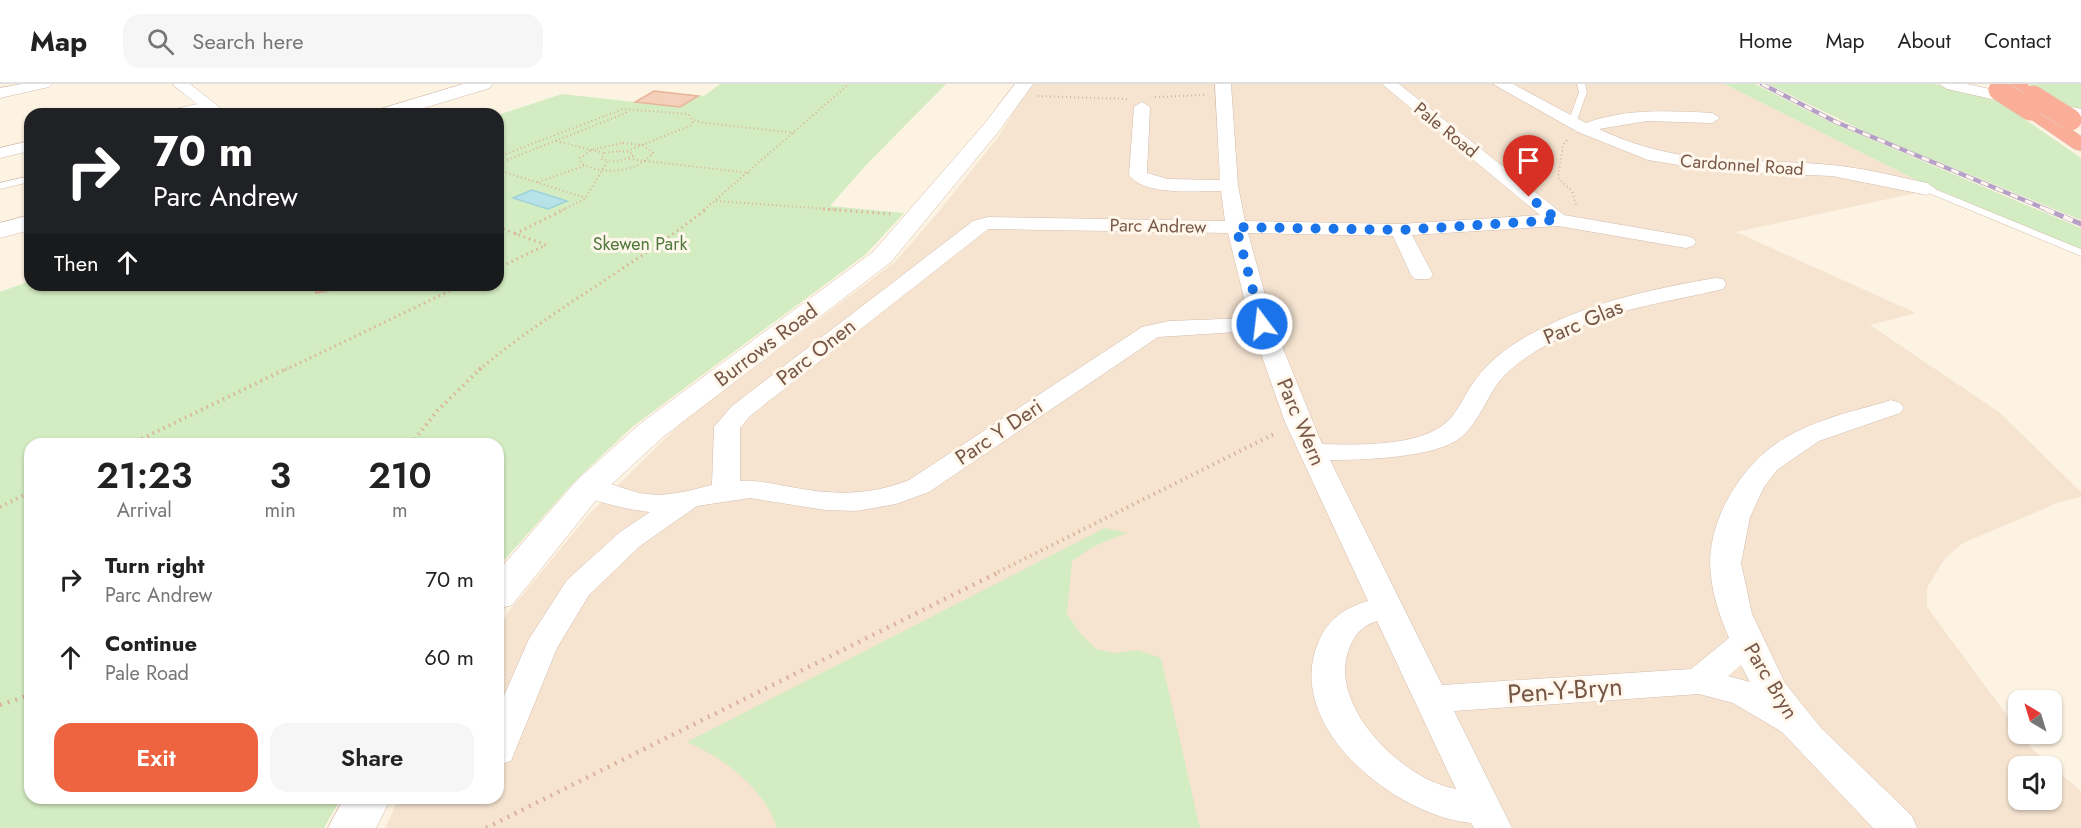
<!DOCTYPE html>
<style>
body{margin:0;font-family:Jost,sans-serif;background:#f6f6f6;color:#222;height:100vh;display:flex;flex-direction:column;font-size:22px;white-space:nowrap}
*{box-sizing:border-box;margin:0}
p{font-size:20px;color:#767676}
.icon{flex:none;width:33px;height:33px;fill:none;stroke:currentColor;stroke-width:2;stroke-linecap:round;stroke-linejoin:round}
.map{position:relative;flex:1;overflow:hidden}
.details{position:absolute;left:24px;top:354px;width:480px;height:366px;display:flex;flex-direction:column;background:#fff;border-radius:18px;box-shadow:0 2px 4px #0004}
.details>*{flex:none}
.guide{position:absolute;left:24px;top:24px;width:480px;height:183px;border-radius:18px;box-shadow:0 2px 4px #0004;background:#202124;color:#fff;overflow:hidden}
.needle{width:39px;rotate:322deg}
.controls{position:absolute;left:2008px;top:606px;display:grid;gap:12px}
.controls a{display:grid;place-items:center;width:54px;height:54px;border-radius:12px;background:#fff;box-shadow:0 2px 4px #0004;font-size:30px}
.pin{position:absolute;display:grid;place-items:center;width:51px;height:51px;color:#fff;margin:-62px -26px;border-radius:50% 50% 50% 0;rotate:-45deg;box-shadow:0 0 6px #0007}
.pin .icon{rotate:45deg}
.me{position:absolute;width:66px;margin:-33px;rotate:345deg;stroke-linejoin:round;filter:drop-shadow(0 0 4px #0008)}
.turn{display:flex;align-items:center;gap:21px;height:126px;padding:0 30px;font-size:27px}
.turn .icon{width:78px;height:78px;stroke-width:2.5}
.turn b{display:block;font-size:42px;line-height:51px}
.then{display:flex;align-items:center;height:57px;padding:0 30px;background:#0003;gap:12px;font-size:22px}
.eta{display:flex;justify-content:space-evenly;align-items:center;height:102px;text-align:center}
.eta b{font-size:36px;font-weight:600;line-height:42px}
.action{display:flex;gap:12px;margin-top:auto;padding:12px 30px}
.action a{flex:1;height:69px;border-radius:18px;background:#ee6441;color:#fff;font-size:24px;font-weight:600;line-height:69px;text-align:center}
.action a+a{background:#f6f6f6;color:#222}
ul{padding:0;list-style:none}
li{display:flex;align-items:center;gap:18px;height:78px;padding:0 30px}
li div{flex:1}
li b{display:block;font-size:22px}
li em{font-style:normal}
header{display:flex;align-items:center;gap:36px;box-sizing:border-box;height:84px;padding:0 30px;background:#fff;border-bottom:2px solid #e0e0e0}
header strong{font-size:28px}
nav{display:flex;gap:33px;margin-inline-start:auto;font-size:21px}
.search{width:420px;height:54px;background:#f6f6f6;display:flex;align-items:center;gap:15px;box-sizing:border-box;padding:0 21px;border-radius:18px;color:#767676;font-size:22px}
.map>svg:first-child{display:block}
.residential{fill:#f6e4d1;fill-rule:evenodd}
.green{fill:#d3ecc1}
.water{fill:#b7e2e8;stroke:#9cd2db;stroke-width:1.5}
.building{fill:#f4cfb9;stroke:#e8b599;stroke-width:1.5}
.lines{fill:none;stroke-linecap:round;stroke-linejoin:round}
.lane-casing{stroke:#d2bcab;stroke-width:1}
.street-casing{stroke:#d2bcab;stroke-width:1}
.secondary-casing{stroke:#d5bba9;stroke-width:1}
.highway-casing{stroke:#dcd3cf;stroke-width:1}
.path-far3{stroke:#dab39c;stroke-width:2;stroke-dasharray:1 3;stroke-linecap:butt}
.path-far2{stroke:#dab39c;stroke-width:3;stroke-dasharray:1.5 4;stroke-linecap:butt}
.path-far1{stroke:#dab39c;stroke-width:4;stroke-dasharray:1.5 4.5;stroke-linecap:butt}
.path{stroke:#dab39c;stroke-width:4.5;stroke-dasharray:2 6;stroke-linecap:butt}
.lane{fill:#fff;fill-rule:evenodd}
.street{fill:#fff;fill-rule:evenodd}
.secondary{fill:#fff;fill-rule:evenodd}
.highway{fill:#fbae97;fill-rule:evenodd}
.rail-far1-casing{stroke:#b5a1c8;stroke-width:4.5}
.rail-casing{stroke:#b5a1c8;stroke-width:5}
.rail-far1{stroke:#fff7eb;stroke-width:3;stroke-dasharray:8;stroke-linecap:butt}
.rail{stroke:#fff7eb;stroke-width:4;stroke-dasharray:10;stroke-linecap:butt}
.highway-bridge-casing{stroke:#dcd3cf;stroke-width:22;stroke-linecap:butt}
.highway-bridge{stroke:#fbae97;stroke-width:21}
.route{stroke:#1a73e8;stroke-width:10;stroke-dasharray:0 18}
.labels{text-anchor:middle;stroke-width:6;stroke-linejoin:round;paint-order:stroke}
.far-street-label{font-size:18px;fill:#775747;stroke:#fff7eb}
.far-park-label{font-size:18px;fill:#4f783c;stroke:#fff7eb}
.street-label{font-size:21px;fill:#775747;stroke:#fff7eb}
.near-street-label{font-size:26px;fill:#775747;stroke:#fff7eb}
</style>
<header>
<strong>Map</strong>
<div class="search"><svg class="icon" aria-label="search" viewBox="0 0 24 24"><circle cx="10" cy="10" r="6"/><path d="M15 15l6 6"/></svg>Search here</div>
<nav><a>Home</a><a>Map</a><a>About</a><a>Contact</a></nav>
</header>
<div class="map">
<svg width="2081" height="744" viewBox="0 0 2081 744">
<rect width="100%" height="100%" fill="#fdf3e3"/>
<path class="residential" d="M1031,0h693l210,105 -198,43 180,81 -46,12 129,87 82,80v5l-21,5 -97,41 -17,14 -9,14 -10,17v19l104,141 50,43v37h-1696l14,-30h99v-168l11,-19 81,-98 92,-91 213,-160 41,-47 62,-78zM2019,682h33v34h-33z"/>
<path class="green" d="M720,0h226l-80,81 -36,41 74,7 -39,42 -233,172 -57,54 -77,86v-123h-468v354h311l-17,30h-324v-536l30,-11v4h468v-170l64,-21 73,8 19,-11 50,5z
M1724,0h31l75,38 251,106v21l-147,-60z
M1768,0h166l66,18 81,56v62l-211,-86z
M2029,0h52v26l-26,-8z
M1105,444l22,5 -33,13 -22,15 -5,53 13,19 16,16 18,4 24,-3 23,8 39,170h-423c-13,-40 -53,-70 -90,-86z"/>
<path class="water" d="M532,106l35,11 -19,8 -35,-11z"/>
<path class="building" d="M654,7l44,5 -18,11 -45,-5z
M315,201h41l-40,8z"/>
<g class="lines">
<g class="lane-casing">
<path id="lane" d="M1577,0h8l2,8 -11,31 -4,2 -4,-2 11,-31z
M30,92v6l-30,7v-6z
M1924,103h6l151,62v7l-157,-65z"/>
</g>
<g class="street-casing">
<path id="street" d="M22,0h30l-3,3 -49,11v-10z
M172,0h18l38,30h-18l-4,-3 -42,3 2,-3 31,-7z
M1215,0h16l7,102 7,35 155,3 140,-9 -158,-131h17l165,131 122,21 7,2 3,4 -3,4 -7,2 -128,-22 -146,9 21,40 -4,4h-14l-4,-4 -18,-39 -145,-3 25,91 49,120c35,1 101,3 127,-24 9,-10 15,-23 22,-34 12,-19 28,-32 46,-44 60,-37 129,-52 198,-64l8,1 3,5 -3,5c-58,14 -118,20 -170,52 -20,12 -44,25 -57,45 -12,17 -19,39 -36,52 -26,20 -98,22 -130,22l112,225 249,-16 38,-31c-8,-19 -16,-41 -18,-62 -7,-51 29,-111 72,-137 30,-18 65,-27 99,-36l9,-3 9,3 4,5 -4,5 -81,28 -42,29 -13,17 -14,30 -9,46 11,51 33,69 36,45 91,88 5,12h-44l-91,-96 -49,-29 -34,-9 -245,17 58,117h-38l-3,-5c-75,-7 -188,-96 -153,-180 10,-24 26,-35 50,-42l-83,-179 -32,-91 -95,6 -229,155 -33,12 -40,7 -31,-1 -75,-12 -53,8 -57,40 -51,49 -32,53 -46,113 -13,4v-56l31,-70 38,-59 53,-48 30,-20c-18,-2 -65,-10 -75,-25l4,-6c22,-6 45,11 68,13 22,3 44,-4 65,-9l2,-58 18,-21 241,-185 15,-4 237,4 -4,-30c-24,0 -77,5 -92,-16l5,-68 8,-5 8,5 -3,66 21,6 52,1zM988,145l240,4 21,85 -80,3 -27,6 -233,153c-40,16 -77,15 -118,7 -18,-3 -33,-7 -51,-6v-53l10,-12zM1377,537l79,168c-53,-9 -129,-83 -107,-140 5,-14 14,-24 28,-28zM1741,581l9,17 -22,-6z
M1493,0h20l73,39c41,-15 84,-12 126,-10l8,5 -8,5 -65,-2 -48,8c77,37 138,29 220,35 36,2 72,11 108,19l9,6 -9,6 -95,-19 -117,-5 -67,-11 -70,-28z
M1939,0h28l114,25v10l-134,-30z
M30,57v10l-30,7v-10z"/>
</g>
<g class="secondary-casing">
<path id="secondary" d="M463,0h29l-2,4 -86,26h-30l3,-4z
M1015,0h18l-34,47 -108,131 -228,175 -62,57 -89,111 -14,4v-38l79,-91 64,-57 232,-171 112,-129z
M30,131v15l-30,8v-15z
M344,714h47l-15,30h-48z"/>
</g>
<g class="highway-casing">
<path id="highway" d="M2006,0h21l15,12 -9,6 -7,-2z
M2030,20l7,2 44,30v15l-7,-2 -51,-35 -3,-4z"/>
</g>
<path class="path-far3" d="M1038,12l89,3
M1155,13l49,-2
M1567,56l-4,5 -5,33 14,13 4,14
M556,57l48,12
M623,59l20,2 10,8c-17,20 -50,23 -72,10l-1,-5 11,-8z
M619,67l11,1 3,4 -17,6 -15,-3 4,-6z
M627,67l65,-26 1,-5
M498,73l125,-48 65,5 5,6 12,3 91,10
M629,75l121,14
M507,76l119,-47 1,-4
M498,86l88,28
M538,98l46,-16
M716,117l127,9
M562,126l23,-11 22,-37
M704,126l145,-126"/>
<path class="path-far2" d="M823,125l68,5
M498,143l48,18 -48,23
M515,150l50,-25
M285,286l177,-85
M479,286c71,-60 154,-103 227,-161"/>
<path class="path-far1" d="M131,360l157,-76
M411,360l26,-33 44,-43
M0,423l30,-15
M998,488l278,-139"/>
<path class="path" d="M0,621l30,-10
M486,744l515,-257"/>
<use href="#lane" class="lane"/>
<use href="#street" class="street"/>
<use href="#secondary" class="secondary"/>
<use href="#highway" class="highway"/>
<g class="rail-far1-casing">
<path id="rail-far1" d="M1762,0l74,38 212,88"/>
</g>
<g class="rail-casing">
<path id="rail" d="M2045,125l36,15"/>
</g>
<use href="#rail-far1" class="rail-far1"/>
<use href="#rail" class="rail"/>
<g class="highway-bridge-casing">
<path id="highway-bridge" d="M1999,6l31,20
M2033,12l38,24"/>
</g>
<use href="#highway-bridge" class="highway-bridge"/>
</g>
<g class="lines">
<path class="route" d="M1262,240l-26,-97 164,3 158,-10 -29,-23"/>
</g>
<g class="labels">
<g class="far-street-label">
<text transform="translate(1446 46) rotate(39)" y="6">Pale Road</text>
<text transform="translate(1742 81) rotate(4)" y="6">Cardonnel Road</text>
<text transform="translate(1158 142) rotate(1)" y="6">Parc Andrew</text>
</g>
<g class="far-park-label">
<text x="640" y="166">Skewen Park</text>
</g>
<g class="street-label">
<text transform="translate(1583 238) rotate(-23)" y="7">Parc Glas</text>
<text transform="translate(766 261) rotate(-37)" y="7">Burrows Road</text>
<text transform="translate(816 268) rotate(-38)" y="7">Parc Onen</text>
<text transform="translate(1301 338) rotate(67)" y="7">Parc Wern</text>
<text transform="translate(999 348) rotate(-34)" y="7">Parc Y Deri</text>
<text transform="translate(1771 597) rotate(59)" y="7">Parc Bryn</text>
</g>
<g class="near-street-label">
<text transform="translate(1565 606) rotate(-4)" y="9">Pen-Y-Bryn</text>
</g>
</g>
</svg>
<div class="controls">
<a><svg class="needle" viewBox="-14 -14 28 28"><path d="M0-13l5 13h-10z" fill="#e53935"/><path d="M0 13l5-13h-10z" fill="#767676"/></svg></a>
<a><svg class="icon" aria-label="sound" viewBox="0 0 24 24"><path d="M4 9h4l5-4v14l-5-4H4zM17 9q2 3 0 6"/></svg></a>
</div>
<div class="pin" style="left:1529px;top:113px;background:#d93025"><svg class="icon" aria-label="arrive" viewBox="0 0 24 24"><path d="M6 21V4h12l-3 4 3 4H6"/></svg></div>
<svg class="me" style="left:1262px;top:240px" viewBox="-20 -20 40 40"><circle r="17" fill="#1a73e8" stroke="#fff" stroke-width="3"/><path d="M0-11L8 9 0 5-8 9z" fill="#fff"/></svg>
<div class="guide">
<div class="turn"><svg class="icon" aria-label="right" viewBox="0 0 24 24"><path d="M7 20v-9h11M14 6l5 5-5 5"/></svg><div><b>70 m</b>Parc Andrew</div></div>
<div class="then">Then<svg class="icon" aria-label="ahead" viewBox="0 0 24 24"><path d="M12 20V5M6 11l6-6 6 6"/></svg></div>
</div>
<section class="details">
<div class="eta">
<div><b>21:23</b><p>Arrival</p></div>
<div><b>3</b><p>min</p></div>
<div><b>210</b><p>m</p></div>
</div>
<ul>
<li><svg class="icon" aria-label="right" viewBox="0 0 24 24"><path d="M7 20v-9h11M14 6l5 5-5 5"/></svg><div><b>Turn right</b><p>Parc Andrew</p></div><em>70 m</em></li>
<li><svg class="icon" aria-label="ahead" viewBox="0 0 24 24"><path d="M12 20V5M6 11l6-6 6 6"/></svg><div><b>Continue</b><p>Pale Road</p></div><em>60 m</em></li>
</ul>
<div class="action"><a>Exit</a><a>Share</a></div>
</section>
</div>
